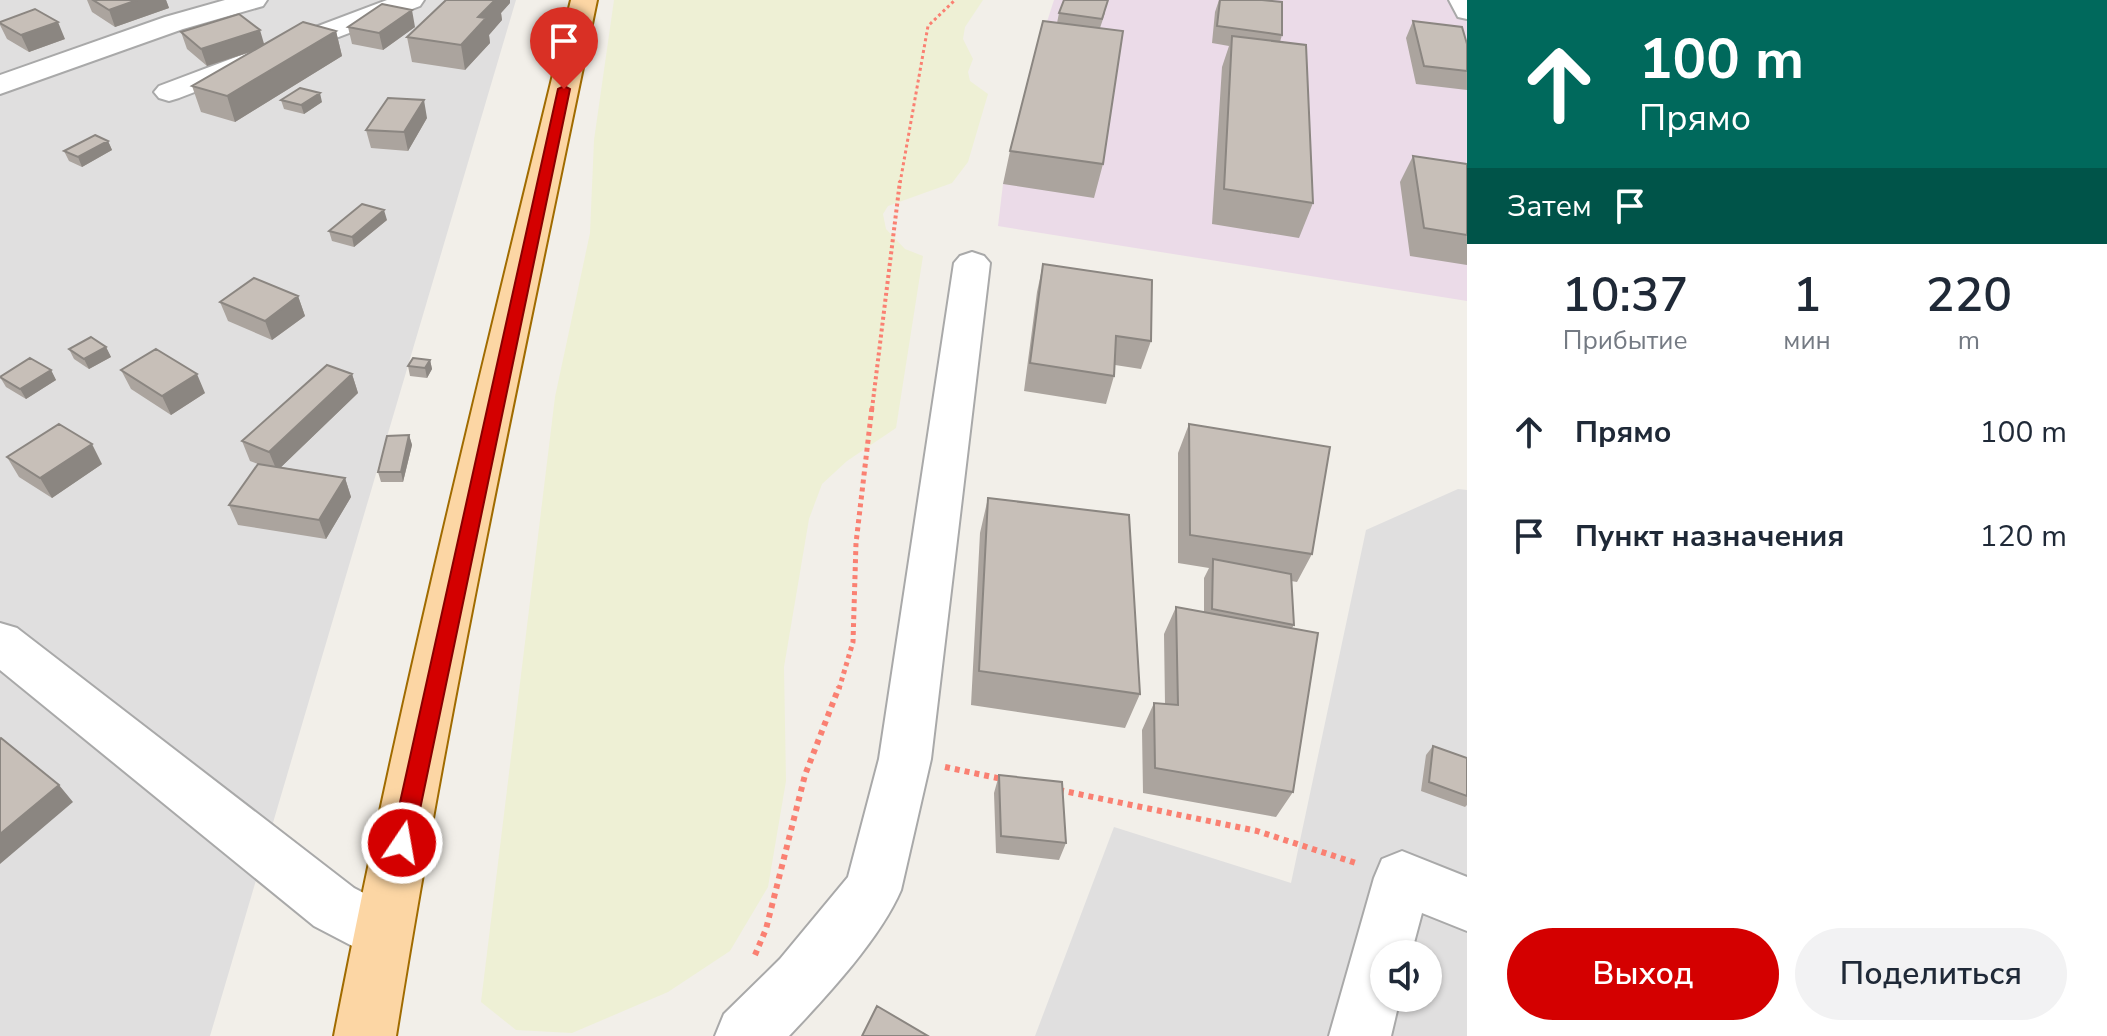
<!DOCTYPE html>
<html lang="ru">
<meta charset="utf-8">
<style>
body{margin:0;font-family:"Nunito Sans",sans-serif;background:#f2f2f3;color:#1f2937;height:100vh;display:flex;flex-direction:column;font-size:30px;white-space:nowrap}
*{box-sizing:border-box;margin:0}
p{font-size:26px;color:#747a83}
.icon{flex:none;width:44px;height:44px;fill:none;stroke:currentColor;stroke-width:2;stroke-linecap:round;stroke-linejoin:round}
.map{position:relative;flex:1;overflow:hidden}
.panel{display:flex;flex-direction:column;background:#fff;width:640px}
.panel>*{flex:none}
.hud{background:#00695c;color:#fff;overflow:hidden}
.buttons{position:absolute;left:1370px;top:940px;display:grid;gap:16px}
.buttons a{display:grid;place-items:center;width:72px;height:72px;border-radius:50%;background:#fff;box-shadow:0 2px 6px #0004;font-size:40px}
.pin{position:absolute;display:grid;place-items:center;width:68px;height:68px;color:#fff;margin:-82px -34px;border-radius:50% 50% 50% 0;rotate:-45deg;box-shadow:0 0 8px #0007}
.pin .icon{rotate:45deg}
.me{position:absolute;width:88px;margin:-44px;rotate:12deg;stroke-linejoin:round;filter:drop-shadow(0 0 6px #0008)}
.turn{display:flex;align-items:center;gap:28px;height:168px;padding:0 40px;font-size:36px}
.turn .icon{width:104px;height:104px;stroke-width:2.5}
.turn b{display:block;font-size:56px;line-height:68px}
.then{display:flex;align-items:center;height:76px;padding:0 40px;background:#0003;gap:16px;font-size:30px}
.eta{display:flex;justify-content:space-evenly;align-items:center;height:136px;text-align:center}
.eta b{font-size:48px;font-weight:600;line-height:56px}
.button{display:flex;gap:16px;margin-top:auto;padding:16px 40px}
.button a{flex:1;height:92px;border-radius:48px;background:#d40000;color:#fff;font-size:32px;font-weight:600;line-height:92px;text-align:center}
.button a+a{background:#f2f2f3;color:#1f2937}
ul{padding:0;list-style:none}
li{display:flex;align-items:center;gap:24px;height:104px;padding:0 40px}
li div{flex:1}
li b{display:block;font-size:30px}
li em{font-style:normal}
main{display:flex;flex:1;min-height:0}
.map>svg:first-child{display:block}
.residential{fill:#e0dfdf;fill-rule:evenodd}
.industrial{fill:#ebdbe8}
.farmland{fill:#eef0d5}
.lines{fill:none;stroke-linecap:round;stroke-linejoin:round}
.minor-casing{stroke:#a9a9a9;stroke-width:4}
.major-casing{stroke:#a06b00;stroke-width:4}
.path-far3{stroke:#fa8072;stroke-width:3;stroke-dasharray:3 3;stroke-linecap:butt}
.path-far2{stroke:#fa8072;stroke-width:4;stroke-dasharray:3 3;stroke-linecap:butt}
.path-far1{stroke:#fa8072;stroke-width:5;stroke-dasharray:4 4;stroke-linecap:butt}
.path{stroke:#fa8072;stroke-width:6;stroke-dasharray:5 5;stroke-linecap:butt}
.minor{fill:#fff;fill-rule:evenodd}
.major{fill:#fcd6a4;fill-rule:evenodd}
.wall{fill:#aba49e}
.shaded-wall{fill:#8b8681}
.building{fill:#c7bfb8;stroke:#8b8681;stroke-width:2}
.route{fill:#d40000;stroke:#8a0000;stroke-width:2}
</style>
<main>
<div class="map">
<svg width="1467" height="1036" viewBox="0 0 1467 1036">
<rect width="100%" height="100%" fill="#f2efe9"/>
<path class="residential" d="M0,0h516l-306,1036h-210z
M1458,489l9,1v546h-432l79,-209 177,56 75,-353zM1384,954h44v44h-44z"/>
<path class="industrial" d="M1054,0h413v301l-469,-75 5,-42 34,-131z"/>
<path class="farmland" d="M614,0h369l-18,27 -2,12 10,20 -5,13 2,9 18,13 -20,68 -16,21 -64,23 -5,8 3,15 19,20 18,7 -27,172 -49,33 -25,23 -13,35 -25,148 2,114 -18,106 -38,64 -62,41 -96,41 -56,-3 -35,-28 74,-605 35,-164 4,-93z"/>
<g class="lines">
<g class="minor-casing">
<path id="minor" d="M225,0h42l-4,6 -80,23 -183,65v-19l165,-58z
M387,0h37l-4,6 -241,92 -10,3 -10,-3 -5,-6 5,-6z
M1449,0h18v19l-9,-2z
M972,252l12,4 6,7 -59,496 -30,131c-21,49 -75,107 -112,146h-74l9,-22 56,-55 68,-82 31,-118 75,-496 6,-7z
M0,623l17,5 337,260 50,26 8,20 -8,20 -21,8 -69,-36 -314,-256z
M1402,851l65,26v54l-45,-18 -11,41h-27v44h16l-9,38h-62l45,-158 8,-19z"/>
</g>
<g class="major-casing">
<path id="major" d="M571,0h26c-71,344 -146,689 -201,1036h-62c67,-348 154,-692 237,-1036z"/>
</g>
<path class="path-far3" d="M900,183l28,-157 27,-26"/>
<path class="path-far2" d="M872,409l28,-228"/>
<path class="path-far1" d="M839,689l14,-47 3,-99 16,-136"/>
<path class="path" d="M945,767l57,12
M1059,790l198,41 102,33
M755,955l11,-26 39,-154 34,-88"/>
<use href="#minor" class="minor"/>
<use href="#major" class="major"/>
</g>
<path class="wall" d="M87,0h79l3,8 -54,19 -23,-15z
M1219,0h46l17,35 -2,7 33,161 -14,35 -87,-14 10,-157 7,-21 -17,-3 3,-31z
M510,3l-9,10 1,7 -13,15 1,8 -25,27 -53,-8 -5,-25z
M1059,13h46l-5,15 3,136 -9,34 -91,-14 7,-33 47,-128z
M1413,21l54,23v46l-51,-6 -10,-46z
M0,22l65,17 -36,13 -22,-13 -7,-14z
M348,27h67l-32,23 -31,-6z
M336,31l6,25 -107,66 -34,-10 -9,-26 59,-34 -44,14 -20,-17 -6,-17 83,13z
M281,100l41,2 -18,12 -20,-5z
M427,118l-19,33 -37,-3 -5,-18z
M108,141l4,9 -30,17 -13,-6 -5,-10z
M1413,156l54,8v101l-57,-9 -10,-74z
M387,220l-33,27 -22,-6 -3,-10z
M1043,264l108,77 -10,28 -26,-4 -1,11 -8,28 -82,-13 13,-99z
M298,296l7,20 -33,24 -44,-19 -8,-19z
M106,347l5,10 -22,12 -15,-10 -5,-10z
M430,360l2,9 -5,9 -17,-2 -2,-10z
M51,370l5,10 -30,19 -20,-12 -6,-10z
M121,370l84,23 -34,22 -40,-26z
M352,374l6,19 -77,74 64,11 6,19 -25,42 -88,-14 -9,-20 29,-41 -8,-3 -8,-20z
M1189,424l123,130 -15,28 -6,-1 3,44 -2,3 1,164 -17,25 -133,-24 -1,-63 12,-27 11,1 -1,-70 12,-27 28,5v-34l5,-10 -31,-5v-110z
M409,435l3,10 -9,37h-22l-3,-10z
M7,457l95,7 -50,34 -33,-21z
M988,498l152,196 -15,34 -154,-23 9,-172z
M1433,746l34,12v47l-2,2 -44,-16 5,-36z
M999,775l67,68 -7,17 -63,-7 -2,-60z"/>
<path class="shaded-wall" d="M137,0h29l3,8 -54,19 -6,-17z
M492,0h18v3l-9,10 1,7 -13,15 1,8 -25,27 -4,-25 17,-28z
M412,10l3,17 -32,23 -4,-17z
M58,22l7,17 -36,13 -8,-17z
M260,30l5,17 -58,19 -6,-17z
M336,31l6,25 -107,66 -8,-26z
M320,93l2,9 -18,12 -3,-9z
M424,100l3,18 -19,33 -4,-19z
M108,141l4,9 -30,17 -4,-10z
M384,210l3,10 -33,27 -2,-10z
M298,296l7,20 -33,24 -7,-19z
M106,347l5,10 -22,12 -5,-10z
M430,360l2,9 -5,9 -2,-10z
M51,370l5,10 -30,19 -6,-10z
M197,374l8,19 -34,22 -9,-19z
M352,374l6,19 -81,78 -8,-19z
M409,435l3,10 -9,37 -2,-10z
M92,444l10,20 -50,34 -12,-20z
M345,478l6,19 -25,42 -7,-19z
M59,785l14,17 -73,62v-30z"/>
<path class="building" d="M93,0h44l-28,10z
M446,0h49l-17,17 8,1 -25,27 -54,-8z
M1064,0h44l-6,19 -43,-6z
M1220,0h42l20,2v33l-65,-9z
M382,4l30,6 -33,23 -31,-6z
M35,9l23,13 -37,13 -21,-12v-1z
M239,14l21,16 -59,19 -20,-17z
M1043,21l80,10 -20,133 -93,-13z
M1413,21l49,6 5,17v27l-43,-5z
M303,22l33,9 -109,65 -35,-10z
M1232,36l74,9 7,158 -89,-14z
M300,88l20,5 -19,12 -20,-5z
M388,98l36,2 -20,32 -38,-2z
M95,135l13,6 -30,16 -14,-6z
M1413,156l54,8v71l-43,-7z
M362,204l22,6 -32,27 -23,-6z
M1043,264l109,16 -1,61 -35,-5 -2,40 -84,-13z
M254,278l44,18 -33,25 -45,-19z
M91,337l15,10 -22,12 -15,-10z
M156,349l41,25 -35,22 -41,-26z
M30,358l21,12 -31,19 -20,-12z
M413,358l17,2 -5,8 -17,-2z
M327,365l25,9 -83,78 -27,-11z
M59,424l33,20 -52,34 -33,-21z
M1189,424l141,23 -18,107 -122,-19z
M409,435l-8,37h-23l9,-36z
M258,464l87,14 -26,42 -90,-15z
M988,498l141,17 11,179 -161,-23z
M1213,559l78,15 3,51 -82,-16z
M1176,607l142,26 -25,159 -138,-24 -1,-65 24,2z
M1,738l58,47 -59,49v-95z
M1433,746l34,12v38l-38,-14z
M999,775l63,7 4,61 -65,-7z
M877,1006l51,30h-66z"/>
<path class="route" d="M564,86l6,3 -157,754 -3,7 -8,3 -8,-3 -3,-7 167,-754z"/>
</svg>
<div class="buttons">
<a><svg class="icon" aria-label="sound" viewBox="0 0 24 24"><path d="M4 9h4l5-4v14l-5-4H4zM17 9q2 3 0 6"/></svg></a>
</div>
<div class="pin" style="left:564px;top:89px;background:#d93025"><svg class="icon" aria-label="arrive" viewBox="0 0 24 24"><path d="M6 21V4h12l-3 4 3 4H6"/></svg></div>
<svg class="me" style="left:402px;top:843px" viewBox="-20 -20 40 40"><circle r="17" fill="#d40000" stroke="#fff" stroke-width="3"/><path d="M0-11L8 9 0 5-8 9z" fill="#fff"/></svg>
</div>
<section class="panel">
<div class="hud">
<div class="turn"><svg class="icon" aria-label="ahead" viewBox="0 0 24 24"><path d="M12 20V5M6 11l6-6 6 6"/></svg><div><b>100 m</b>Прямо</div></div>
<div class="then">Затем<svg class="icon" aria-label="arrive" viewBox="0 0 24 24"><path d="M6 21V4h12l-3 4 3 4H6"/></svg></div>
</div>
<div class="eta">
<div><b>10:37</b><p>Прибытие</p></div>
<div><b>1</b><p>мин</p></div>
<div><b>220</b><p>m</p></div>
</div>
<ul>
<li><svg class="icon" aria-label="ahead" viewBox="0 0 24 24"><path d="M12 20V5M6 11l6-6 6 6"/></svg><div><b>Прямо</b></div><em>100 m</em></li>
<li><svg class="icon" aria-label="arrive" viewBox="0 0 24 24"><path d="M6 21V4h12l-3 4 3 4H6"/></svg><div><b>Пункт назначения</b></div><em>120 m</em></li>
</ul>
<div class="button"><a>Выход</a><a>Поделиться</a></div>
</section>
</main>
